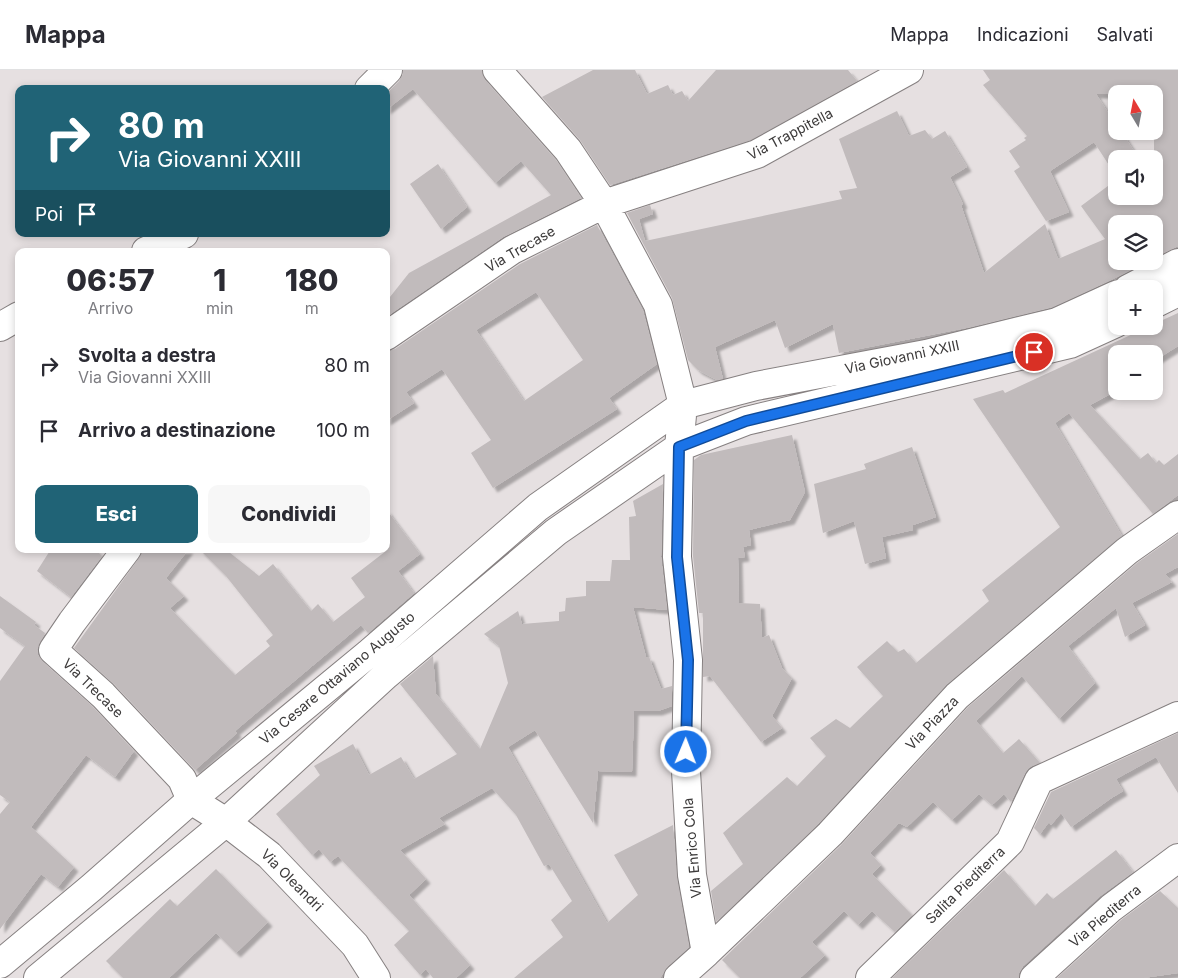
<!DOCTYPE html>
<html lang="it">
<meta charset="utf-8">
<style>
body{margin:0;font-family:Inter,sans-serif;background:#f7f7f7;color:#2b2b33;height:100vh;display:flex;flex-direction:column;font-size:19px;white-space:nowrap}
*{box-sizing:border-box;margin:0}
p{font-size:16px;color:#7c7c81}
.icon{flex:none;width:28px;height:28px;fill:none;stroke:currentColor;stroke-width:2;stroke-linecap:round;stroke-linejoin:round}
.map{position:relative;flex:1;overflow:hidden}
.details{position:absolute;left:15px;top:178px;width:375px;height:305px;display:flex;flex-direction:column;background:#fff;border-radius:10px;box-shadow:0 2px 8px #0003}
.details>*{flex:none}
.banner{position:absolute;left:15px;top:15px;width:375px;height:152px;border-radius:10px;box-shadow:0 2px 8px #0003;background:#206376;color:#fff;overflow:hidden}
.needle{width:32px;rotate:350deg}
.fabs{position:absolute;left:1108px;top:15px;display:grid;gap:10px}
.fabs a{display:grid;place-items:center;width:55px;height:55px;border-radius:10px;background:#fff;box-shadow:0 2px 8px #0003;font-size:25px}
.pin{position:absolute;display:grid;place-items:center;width:42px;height:42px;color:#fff;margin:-21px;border:2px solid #fff;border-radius:50%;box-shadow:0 1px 5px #0007}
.me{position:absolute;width:55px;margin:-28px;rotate:1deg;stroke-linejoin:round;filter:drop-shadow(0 0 4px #0008)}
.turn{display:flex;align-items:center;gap:18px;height:105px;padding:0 20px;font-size:22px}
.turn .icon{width:65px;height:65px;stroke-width:2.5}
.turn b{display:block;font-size:35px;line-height:42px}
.then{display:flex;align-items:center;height:48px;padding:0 20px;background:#0003;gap:10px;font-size:19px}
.eta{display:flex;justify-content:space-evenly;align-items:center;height:85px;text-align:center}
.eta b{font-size:30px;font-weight:800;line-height:35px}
.action{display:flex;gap:10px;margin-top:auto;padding:10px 20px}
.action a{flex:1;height:58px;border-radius:10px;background:#206376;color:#fff;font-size:20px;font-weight:800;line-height:58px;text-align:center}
.action a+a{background:#f7f7f7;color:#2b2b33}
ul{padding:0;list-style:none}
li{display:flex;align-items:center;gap:15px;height:65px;padding:0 20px}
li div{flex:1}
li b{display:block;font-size:19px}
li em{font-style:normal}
header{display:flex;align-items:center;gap:30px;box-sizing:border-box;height:70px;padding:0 25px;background:#fff;border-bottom:1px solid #e1e1e2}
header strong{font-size:24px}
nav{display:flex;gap:28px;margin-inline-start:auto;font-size:18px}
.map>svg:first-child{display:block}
.building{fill:#c1bbbc;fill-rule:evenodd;filter:url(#shadow)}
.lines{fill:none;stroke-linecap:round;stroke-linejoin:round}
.minor-casing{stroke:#868081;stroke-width:30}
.minor{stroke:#fff;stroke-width:28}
.route-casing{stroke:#114b97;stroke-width:12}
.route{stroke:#1a73e8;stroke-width:9}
.labels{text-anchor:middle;stroke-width:5;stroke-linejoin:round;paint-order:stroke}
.street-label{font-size:14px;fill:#3c3a3a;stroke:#fff}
</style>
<header>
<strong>Mappa</strong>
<nav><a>Mappa</a><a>Indicazioni</a><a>Salvati</a></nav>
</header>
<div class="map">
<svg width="1178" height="908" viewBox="0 0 1178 908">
<defs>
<filter id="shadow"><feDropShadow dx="4.5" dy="4.5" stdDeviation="1" flood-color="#0004"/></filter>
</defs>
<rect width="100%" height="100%" fill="#e6e0e1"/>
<path class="building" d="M403,0h79l3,10 71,80 25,38 -78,39 -117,80v-15l23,-29 142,-78 -30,-34 -26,22 -82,-94 -27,21v-16l13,-13 4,-7z
M593,0h42l12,24 21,-9 5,10 9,-4 6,10 28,-31h132l9,11 -106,59 -141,45 -30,-45 -38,-43z
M983,0h195v176l-24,12v-34h-38v37h32l-37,19 -58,27 -82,20 -132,26 -6,-29 -48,24 -10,-28 -60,27 8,32 -6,1 -19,-10 -10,-10 -16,-62 -45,-85 23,-8 3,9 -14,5 6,22 197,-42 -3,-8 18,-3 -18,-49 58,-28 12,25 16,-6 7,9 13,-8 22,36 -17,10 13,27 -2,1 23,68 61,-49 13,35 47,-20 -24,-33 35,-26v16h38v-102h-58l20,31v6h5l18,28h-23v17l-22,-34 -44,29 19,41 -23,9 -32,-50 6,-4 -11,-16 17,-11 -2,-2 3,-2 -44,-51 7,-5z
M438,94l29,43 -26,22 -31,-45z
M597,155l46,86 14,53 -48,34 8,11 -124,79 -22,-35 20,-13 -49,-71 -36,23 8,11 -28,18v-70l9,-2 125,-85zM536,222l47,68 -59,41 -48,-71z
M1178,243v33l-24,15v-7h-38v37l-26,14 50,54 8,-6 8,10 3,-3 5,5 14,-11v41l-25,19 -84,-101 -14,10 67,113 -175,148 -128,139 -103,99 -5,-31 32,-27 -20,-31 64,-56 10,9 29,-30 -16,-18 26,-19 14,9 33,-32 -26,-29 30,-26 11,11 6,-3 12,14 73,-62 -7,-11 78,-63 -87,-128 30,-9 2,3 145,-67h4v-2z
M792,365l13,57 -15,28 -41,10 2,15 -8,2 2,10 -7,1 1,45 21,1 2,34 7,-3 13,33 10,10 -20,38 10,12 -21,14 -51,-66 -7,1v-64h-4l-6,-57 1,-96 7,-5z
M912,377l24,70 -23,8v5l-31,7 4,21 -21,6 -11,-43 -31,12 -9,-49 52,-15 -2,-5z
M663,414l-2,73 6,53 -34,-3 13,50h3l12,32 11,-3v20l-14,5h-24l-2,61 -34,-1 -5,52 -58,-93 -27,17 99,176 31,-28 -24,-40 59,-30 4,53 12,69 -21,19 -8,12h-146l49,-41 -12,-17 21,-19 -23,-37 -5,2 -28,-51 -24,-27 -53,30 6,6 -45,26 26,29 -17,16 61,70 -14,13h-23l-7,-9 -6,6 -26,-30 15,-14 -71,-75 -8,6 -11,-13 -7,6 -36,-41 44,-39 -6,-9 39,-22 16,31 32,-18 13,22 43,-25 -57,-70 33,-28 3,38 44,55 28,-66 -9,-37 -15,-12 34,-23 4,13 37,-3v-9l6,-1 1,-13 20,-2v-15h24l2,-21h18l-1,-43 7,-1 -3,-15z
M386,439l34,45 -22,17 16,22 -46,40 -7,-8 -126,106 2,2 -42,37 -81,-86 -40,-36 65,-90 3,-9h47l-23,29 18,18 -14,12 65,67 35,-29 -4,-5 7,-6 -47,-59 -27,-27h26l34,27 14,-12 38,47 7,-7 15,18 32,-25 -14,-19 35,-27z
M1178,464v33l-13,7 7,8 -40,21 13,22 -20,12 -9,-29 -48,38 27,37 -36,36 -37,-43 -46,45 27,32 16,-14 21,24 -8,3 -7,7 -14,29 -7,-8 -12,11 -13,-11 -27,26 -19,-18 -26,25 -8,-4 -29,30 11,12 -9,9 40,41 -17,17 -23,-21 -14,14 -14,-14 -32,31 13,13 -25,23h-60l-18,-18 119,-115 127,-138 169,-144z
M51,479h44l7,7 -31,41 -34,-26z
M0,526l36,26 -2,3 11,8 -8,16 1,6 4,6 50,45 42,45 -19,26 -29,-22 -55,72 43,40 -16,20 -17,-13 -41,55v-115l10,-12 -10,-7v-114l25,-35 -25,-18z
M1178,663v60l-22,-36 -40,22 7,12 -13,8 -39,28 -10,-14 -10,12 -2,-3 -9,12 -6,-6 17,-36z
M1116,780l17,22 -33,24 -77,70 -4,7v5h-127l112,-108 31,36 12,-13 6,6z
M216,799l52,53 -32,31 -20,-20 -47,45h-46l-17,-17 64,-62 7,7z
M1160,821l18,17v65l-35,5h-86l64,-58z"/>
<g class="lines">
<g class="minor-casing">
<path id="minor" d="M497,0l71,80 36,54 54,101 25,100 -4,42 -2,110 11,103 -2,111 6,104 14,78 -28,25
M369,19l19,-19
M146,181l38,-17
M1128,219l50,-26
M1154,234l24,-12
M0,257l19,-11
M386,266l126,-86 92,-46 153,-50 152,-84
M127,479l-55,73 -19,28 50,45 79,84 9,21 35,22 43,33 86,90 21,33
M706,883l124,-119 127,-138 170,-145 51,-36
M0,894l91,-76 100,-88 177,-146 170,-147 145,-102 73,-19 170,-32 131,-32 59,-27
M38,908l188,-156 160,-147 170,-143 123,-85 67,-26 324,-77 46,-21
M870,908l140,-136 29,-62 139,-64
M1034,908l77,-70 67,-50"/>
</g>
<use href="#minor" class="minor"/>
</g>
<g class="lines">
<g class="route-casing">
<path id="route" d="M686,682l2,-92 -11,-103 2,-110 67,-26 288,-69"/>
</g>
<use href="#route" class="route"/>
</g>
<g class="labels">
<g class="street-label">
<text transform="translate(790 64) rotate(-28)" y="5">Via Trappitella</text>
<text transform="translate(520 179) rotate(-30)" y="5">Via Trecase</text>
<text transform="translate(902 287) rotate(-12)" y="5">Via Giovanni XXIII</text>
<text transform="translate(337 608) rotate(-40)" y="5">Via Cesare Ottaviano Augusto</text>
<text transform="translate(93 618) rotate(44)" y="5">Via Trecase</text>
<text transform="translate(932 653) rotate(-46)" y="5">Via Piazza</text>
<text transform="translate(692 778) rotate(-95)" y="5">Via Enrico Cola</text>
<text transform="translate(292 810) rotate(45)" y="5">Via Oleandri</text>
<text transform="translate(965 815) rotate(-44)" y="5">Salita Piediterra</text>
<text transform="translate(1105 846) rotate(-40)" y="5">Via Piediterra</text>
</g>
</g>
</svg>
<div class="fabs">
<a><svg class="needle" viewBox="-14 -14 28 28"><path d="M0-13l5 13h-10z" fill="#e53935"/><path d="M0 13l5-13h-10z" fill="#7c7c81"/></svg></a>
<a><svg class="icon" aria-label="sound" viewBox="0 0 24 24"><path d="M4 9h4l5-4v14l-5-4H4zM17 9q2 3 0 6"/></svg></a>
<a><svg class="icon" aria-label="layers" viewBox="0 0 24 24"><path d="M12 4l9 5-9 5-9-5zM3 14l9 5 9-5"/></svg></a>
<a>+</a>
<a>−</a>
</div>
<div class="pin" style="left:1034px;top:282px;background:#d93025"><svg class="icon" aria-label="arrive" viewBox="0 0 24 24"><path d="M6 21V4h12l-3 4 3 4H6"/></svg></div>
<svg class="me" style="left:686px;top:682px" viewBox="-20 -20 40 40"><circle r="17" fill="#1a73e8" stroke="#fff" stroke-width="3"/><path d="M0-11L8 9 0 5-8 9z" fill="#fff"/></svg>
<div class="banner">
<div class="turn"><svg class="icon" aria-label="right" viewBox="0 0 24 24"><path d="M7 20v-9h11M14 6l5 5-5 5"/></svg><div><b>80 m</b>Via Giovanni XXIII</div></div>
<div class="then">Poi<svg class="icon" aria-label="arrive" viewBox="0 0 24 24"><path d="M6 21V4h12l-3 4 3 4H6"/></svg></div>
</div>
<section class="details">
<div class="eta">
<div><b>06:57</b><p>Arrivo</p></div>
<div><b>1</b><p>min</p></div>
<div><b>180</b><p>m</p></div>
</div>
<ul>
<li><svg class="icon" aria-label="right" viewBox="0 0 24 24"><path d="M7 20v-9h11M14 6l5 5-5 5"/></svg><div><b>Svolta a destra</b><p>Via Giovanni XXIII</p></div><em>80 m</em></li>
<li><svg class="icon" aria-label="arrive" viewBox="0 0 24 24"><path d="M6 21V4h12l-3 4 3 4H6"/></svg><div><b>Arrivo a destinazione</b></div><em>100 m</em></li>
</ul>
<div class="action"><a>Esci</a><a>Condividi</a></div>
</section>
</div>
